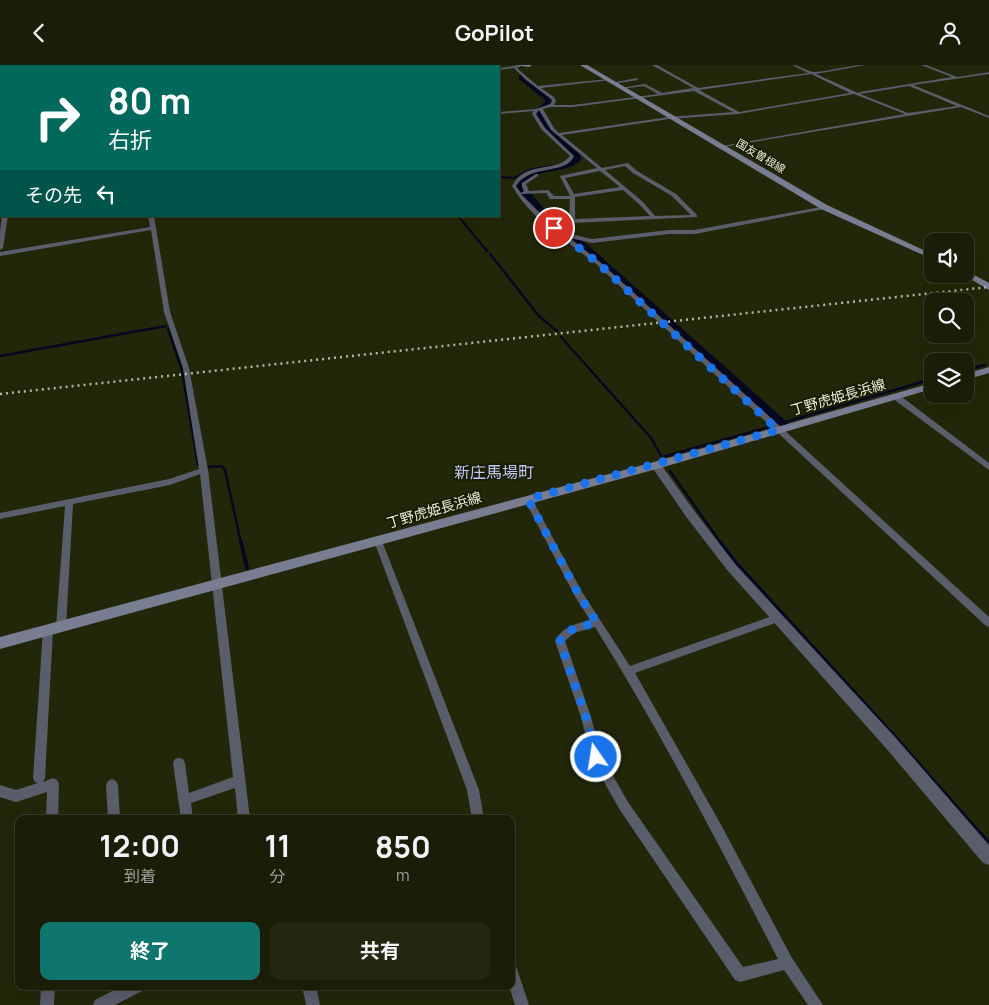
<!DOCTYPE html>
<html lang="ja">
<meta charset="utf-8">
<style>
body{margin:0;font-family:Manrope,"Noto Sans JP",sans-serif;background:#232611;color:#f1f3f6;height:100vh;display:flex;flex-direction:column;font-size:19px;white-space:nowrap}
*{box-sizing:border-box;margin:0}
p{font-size:16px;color:#9fa29b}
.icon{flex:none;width:28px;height:28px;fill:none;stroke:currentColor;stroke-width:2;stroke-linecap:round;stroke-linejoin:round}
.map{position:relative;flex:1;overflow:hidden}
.sheet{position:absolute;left:15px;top:750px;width:500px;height:175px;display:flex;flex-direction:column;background:#1a1d07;border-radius:10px;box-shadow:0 5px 20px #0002,0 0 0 1px #383b28}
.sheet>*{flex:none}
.top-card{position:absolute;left:0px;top:0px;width:500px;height:152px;box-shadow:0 5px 20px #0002,0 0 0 1px #383b28;background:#00695c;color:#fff;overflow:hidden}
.tools{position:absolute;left:924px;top:168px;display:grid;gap:10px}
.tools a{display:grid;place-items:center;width:50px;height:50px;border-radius:10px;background:#1a1d07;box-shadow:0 5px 20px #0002,0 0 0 1px #383b28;font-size:25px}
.pin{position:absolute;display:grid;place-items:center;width:42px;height:42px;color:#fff;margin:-21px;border:2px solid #fff;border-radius:50%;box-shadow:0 1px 5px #0007}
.me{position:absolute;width:55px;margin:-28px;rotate:347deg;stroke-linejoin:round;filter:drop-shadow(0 0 4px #0008)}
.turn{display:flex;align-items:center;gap:18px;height:105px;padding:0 25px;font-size:22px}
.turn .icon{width:65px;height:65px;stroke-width:2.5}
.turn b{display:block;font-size:35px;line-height:42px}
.then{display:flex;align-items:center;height:48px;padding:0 25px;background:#0003;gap:10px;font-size:19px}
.eta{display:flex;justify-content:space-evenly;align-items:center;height:85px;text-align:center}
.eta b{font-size:30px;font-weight:700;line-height:35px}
.button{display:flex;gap:10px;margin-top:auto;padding:10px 25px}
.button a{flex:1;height:58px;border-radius:10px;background:#0f766e;color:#fff;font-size:20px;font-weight:700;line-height:58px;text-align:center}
.button a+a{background:#232611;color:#f1f3f6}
header{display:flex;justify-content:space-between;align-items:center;height:65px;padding:0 25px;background:#1a1d07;font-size:22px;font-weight:700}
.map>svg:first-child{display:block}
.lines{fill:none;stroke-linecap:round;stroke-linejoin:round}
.stream-far3{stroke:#060820;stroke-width:2}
.stream-far2{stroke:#060820;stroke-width:2.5}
.stream-far1{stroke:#060820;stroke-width:4}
.stream{stroke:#060820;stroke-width:4.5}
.river{fill:#060820;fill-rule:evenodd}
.minor{fill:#5a5d6a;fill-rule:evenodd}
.tertiary{fill:#5a5d6a;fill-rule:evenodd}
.secondary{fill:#787d92;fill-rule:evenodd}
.primary{fill:#8f95b0;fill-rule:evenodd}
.trunk{stroke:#9aa0be;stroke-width:14}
.rail{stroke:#b4b7a3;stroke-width:2.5;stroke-dasharray:2 4;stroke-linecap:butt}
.route{stroke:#1a73e8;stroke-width:9;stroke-dasharray:0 16.2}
.labels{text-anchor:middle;stroke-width:4;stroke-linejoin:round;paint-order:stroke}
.far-street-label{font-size:11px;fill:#eaeddc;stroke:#1a1d01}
.street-label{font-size:14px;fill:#eaeddc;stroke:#1a1d01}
.quarter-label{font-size:16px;fill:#bfc8f2;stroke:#1a1d01}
</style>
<header><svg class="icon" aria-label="back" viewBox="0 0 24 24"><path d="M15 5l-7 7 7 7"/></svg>GoPilot<svg class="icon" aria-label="person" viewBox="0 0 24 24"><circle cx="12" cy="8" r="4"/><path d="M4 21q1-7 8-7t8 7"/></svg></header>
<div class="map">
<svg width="989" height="940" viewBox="0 0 989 940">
<rect width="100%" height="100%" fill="#232709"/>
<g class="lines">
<path class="stream-far3" d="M499,112l15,1 18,-9 20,-3
M458,151l29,35"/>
<path class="stream-far2" d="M486,184l1,2
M490,189l49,62 18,15
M168,264l14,41 16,95
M561,272l90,101 12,21
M0,291l166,-30
M965,305l20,-5
M775,360l157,-46
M662,392l107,-30
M208,402l14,-1 3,4 16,73
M670,406l51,72"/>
<path class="stream-far1" d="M241,477l6,26
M720,477l15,20 170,186"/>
<path class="stream" d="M903,682l86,97"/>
<path class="river" d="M519,10h6l29,24v4l-12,7 7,16 31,28 1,6c-16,16 -45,6 -57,25l26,31 23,17 1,2 -1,2c-16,4 -49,-36 -58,-48l-1,-4c15,-23 37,-13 57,-26v-4l-29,-26 -8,-18 12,-10 -27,-22z
M576,172l4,1 205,182 3,3 -3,3h-10l-203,-184 -1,-2 1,-2z"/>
<path class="minor" d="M73,0h4l1,1h-4z
M88,0h4v1h-4z
M231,0h4l1,1h-4z
M520,0v2h-3l2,3 19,16 71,-7 2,1 -70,8 13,9 2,4 -2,4h19l85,-11 -14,-8 -22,3 -2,-1 25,-4 17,9 31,-5 -41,-23h5l41,23 110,-15 -16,-8c8,0 15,7 23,7 17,-1 33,-7 51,-7l-50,9 42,19 2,-1 92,-15 -31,-12h5l31,12 32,-5v2l-76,11 76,31v2l-28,-11 -237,40 -2,-1 183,-32 -51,-20 -116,20 -69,5 -107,16 40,33 26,-5 9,8 39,23 21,21v2l-125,6 -3,-2 1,-22h-20l-4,-6 -25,1 20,20 27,22 7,-1 17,4 77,-9h26l131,-24v2l-2,1 -129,25h-26l-77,9 -17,-4h-4l29,23 389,355v10l-3,-1 -390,-362c-29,-23 -65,-45 -84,-78 14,-27 44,-12 58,-30l-28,-26 -10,-16 1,-3 -34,3v-2l37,-3 14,-5 2,-3 -1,-2 -25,-19 -12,-12 -15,2v-2zM811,9l39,19 -111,19 -40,-22zM909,21l48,20 -49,7 -48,-19zM694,26l39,21 -64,5 -110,16 -5,-5 -11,-19 7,-2h23zM539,45l12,20 46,38 -37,8 10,20h-16l-6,-6 -19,1 -3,-7 12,-8v-2h-2l-14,9v4l2,4 -3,2 -5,-7c13,-22 51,-11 58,-30l-29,-28 -9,-14zM625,101l8,7 39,23 19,19 -36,1 -12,-14 -38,-32zM600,106l20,16 -46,7 -9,-16zM623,125l16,14 11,12 -75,3v-22z
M637,13l1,2 -25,4 -2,-1z
M0,83h1v2h-1z
M0,131h1v3l-1,1z
M2,151h6l-5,32 -3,2v-19z
M148,151h6l16,96 19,56 19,102 42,349h-12l-3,-31 -44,15 2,16h-12l-8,-56 2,-4 4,-1 4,1 2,4 4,30 44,-16 -33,-303 -30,11 -97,19 -7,123 -2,3 -3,1 -3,-1 -2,-3 9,-121 -65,13v-6l169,-34 30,-10 -16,-101 -19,-56 -13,-82 -151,26v-4l150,-25z
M892,329h6l91,69v7l-97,-72z
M528,431l4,3 50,93 48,74 148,-52 3,1 2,3 -2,3 -146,52 84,148 73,137 31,47h-15l-24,-35 -44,12 -5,-2 -115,-170 -28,-49 -11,-44 -26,-76c7,-14 20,-17 35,-21l-14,-22 -52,-99zM595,562c67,107 125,220 183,332l-35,8 -115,-165 -27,-47 -10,-38 -26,-76 9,-8z
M378,473l4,3 97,249 5,29h-12l-5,-29 -93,-249z
M48,561l3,1 2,3 -8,148 -2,4 10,-4 4,2 2,4 -1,35h-12l1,-27 -31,10 -16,-5v-12l16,5 22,-7 -3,-1 -2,-4 10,-148 2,-3z
M112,714l4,2 2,4 2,34h-12l-2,-34 2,-4z
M511,899l5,2 13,39h-14l-6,-19h2z
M41,921h14l-1,19h-14z
M122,921h22l-2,5 -27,14h-22l2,-5z
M302,921h14l4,19h-14z"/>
<path class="tertiary" d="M656,397l4,1 35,49 41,53 159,172 94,108v20l-6,-2 -98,-116 -157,-176 -41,-53 -35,-51 -1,-2z"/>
<path class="secondary" d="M514,0h18l-3,2z
M580,0h7l240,140 105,49v5l-111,-50z
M965,205l24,13v7l-27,-16h3z
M989,302v6l-24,7v-6z
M932,318v6l-272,79 -660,181v-12l654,-175z"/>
<path class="primary" d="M370,0h6l1,1h-6z
M0,55h1v4h-1z"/>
<path class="trunk" d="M403,1l8,-1
M0,105l1,-1"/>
<path class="rail" d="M0,329l989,-107"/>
</g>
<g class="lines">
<path class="route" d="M554,163l44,35 180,167 -250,69 51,96 18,28c-13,3 -32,5 -37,18l26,76 10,40"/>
</g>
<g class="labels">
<g class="far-street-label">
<text transform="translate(761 91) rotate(31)" y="4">国友曽根線</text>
</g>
<g class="street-label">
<text transform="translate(838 332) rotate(-16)" y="5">丁野虎姫長浜線</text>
<text transform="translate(434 445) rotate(-16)" y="5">丁野虎姫長浜線</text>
</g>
<g class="quarter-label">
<text x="494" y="413">新庄馬場町</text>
</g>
</g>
</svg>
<div class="tools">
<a><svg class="icon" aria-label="sound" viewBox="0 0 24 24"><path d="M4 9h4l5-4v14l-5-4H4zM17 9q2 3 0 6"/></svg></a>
<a><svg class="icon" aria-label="search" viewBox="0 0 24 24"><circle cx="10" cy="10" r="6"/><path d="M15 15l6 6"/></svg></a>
<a><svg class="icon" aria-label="layers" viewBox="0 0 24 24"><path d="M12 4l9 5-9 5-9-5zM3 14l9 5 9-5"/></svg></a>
</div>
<div class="pin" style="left:554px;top:163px;background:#d93025"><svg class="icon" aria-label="arrive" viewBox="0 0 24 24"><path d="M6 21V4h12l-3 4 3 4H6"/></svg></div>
<svg class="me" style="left:596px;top:692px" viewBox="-20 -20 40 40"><circle r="17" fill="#1a73e8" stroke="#fff" stroke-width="3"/><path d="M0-11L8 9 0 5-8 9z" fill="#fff"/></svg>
<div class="top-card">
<div class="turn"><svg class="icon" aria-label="right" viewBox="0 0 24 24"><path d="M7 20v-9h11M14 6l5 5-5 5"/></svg><div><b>80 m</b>右折</div></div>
<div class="then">その先<svg class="icon" aria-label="left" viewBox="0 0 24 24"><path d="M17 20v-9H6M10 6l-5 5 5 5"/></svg></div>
</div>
<section class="sheet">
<div class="eta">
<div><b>12:00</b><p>到着</p></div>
<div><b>11</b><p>分</p></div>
<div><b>850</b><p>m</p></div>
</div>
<div class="button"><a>終了</a><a>共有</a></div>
</section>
</div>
